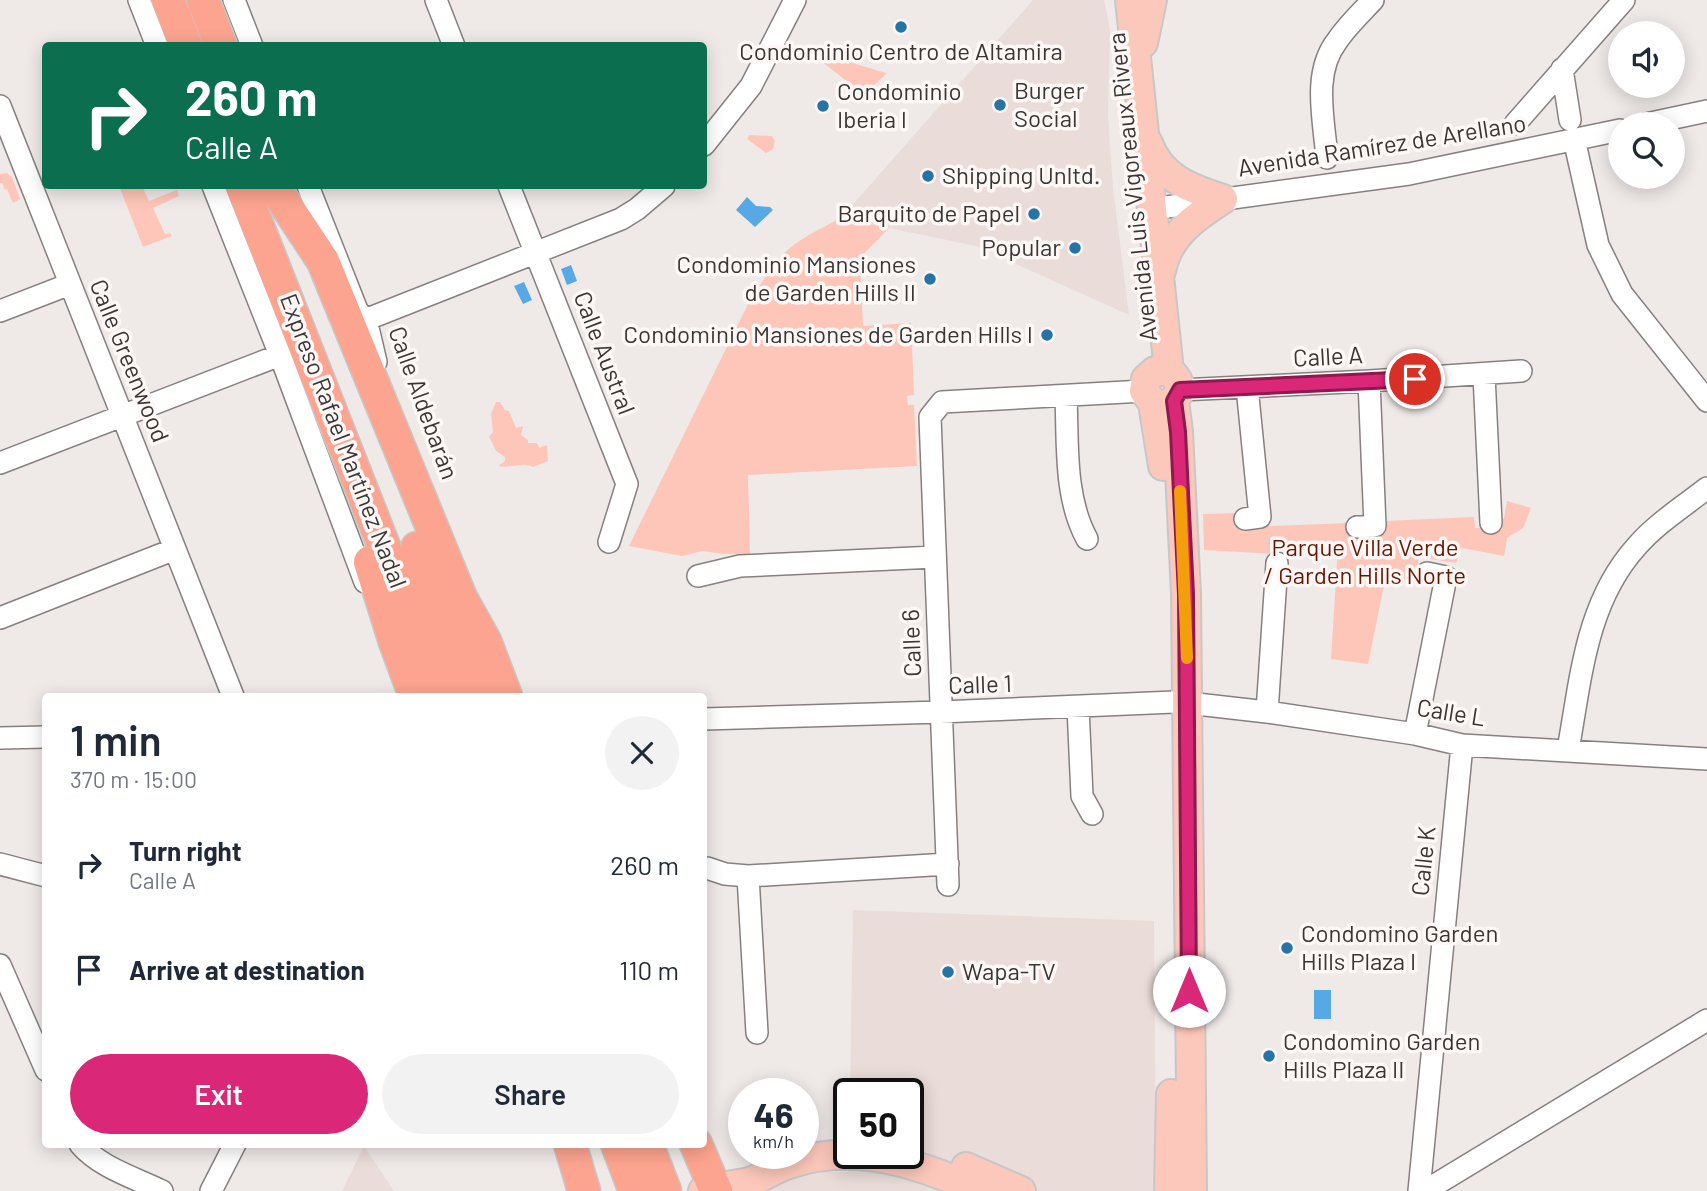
<!DOCTYPE html>
<meta charset="utf-8">
<style>
body{margin:0;font-family:Barlow,sans-serif;background:#f2f2f3;color:#1f2937;height:100vh;display:flex;flex-direction:column;font-size:26px;white-space:nowrap}
*{box-sizing:border-box;margin:0}
p{font-size:23px;color:#747a83}
.icon{flex:none;width:38px;height:38px;fill:none;stroke:currentColor;stroke-width:2;stroke-linecap:round;stroke-linejoin:round}
.map{position:relative;flex:1;overflow:hidden}
.panel{position:absolute;left:42px;top:693px;width:665px;height:455px;display:flex;flex-direction:column;background:#fff;border-radius:7px;box-shadow:0 4px 18px #0003}
.panel>*{flex:none}
.banner{position:absolute;left:42px;top:42px;width:665px;height:147px;border-radius:7px;box-shadow:0 4px 18px #0003;background:#0b6e4f;color:#fff;overflow:hidden}
.tools{position:absolute;left:1608px;top:21px;display:grid;gap:14px}
.tools a{display:grid;place-items:center;width:77px;height:77px;border-radius:50%;background:#fff;box-shadow:0 4px 18px #0003;font-size:35px}
.speed{position:absolute;left:728px;top:1078px;display:flex;gap:14px;font-size:35px;font-weight:700;text-align:center}
.speed>*{display:grid;place-content:center;width:91px;height:91px;border-radius:50%;background:#fff;box-shadow:0 4px 18px #0003;line-height:1}
.speed small{font-size:18px;font-weight:400}
.speed .limit{border:4px solid #111;border-radius:10px;background:#fff;color:#111}
.pin{position:absolute;display:grid;place-items:center;width:60px;height:60px;color:#fff;margin:-30px;border:4px solid #fff;border-radius:50%;box-shadow:0 2px 7px #0007}
.me{position:absolute;width:77px;margin:-38px;rotate:0deg;stroke-linejoin:round;filter:drop-shadow(0 0 5px #0008)}
.turn{display:flex;align-items:center;gap:24px;height:147px;padding:0 28px;font-size:32px}
.turn .icon{width:91px;height:91px;stroke-width:2.5}
.turn b{display:block;font-size:49px;line-height:60px}
.round{display:grid;place-items:center;flex:none;width:74px;height:74px;border-radius:37px;background:#f2f2f3}
.head{display:flex;align-items:center;justify-content:space-between;height:119px;padding:0 28px}
h1{font-size:42px;font-weight:600;line-height:52px}
.action{display:flex;gap:14px;margin-top:auto;padding:14px 28px}
.action a{flex:1;height:80px;border-radius:42px;background:#db2777;color:#fff;font-size:28px;font-weight:600;line-height:80px;text-align:center}
.action a+a{background:#f2f2f3;color:#1f2937}
ul{padding:0;list-style:none}
li{display:flex;align-items:center;gap:21px;height:105px;padding:0 28px}
li div{flex:1}
li b{display:block;font-size:26px}
li em{font-style:normal}
.map>svg:first-child{display:block}
.built{fill:#eadcd8}
.green{fill:#fec6b8}
.water{fill:#57a9e5}
.lines{fill:none;stroke-linecap:round;stroke-linejoin:round}
.minor-casing{stroke:#86817f;stroke-width:24}
.major-casing{stroke:#c8c7c7;stroke-width:32}
.highway-casing{stroke:#c8c7c7;stroke-width:35}
.minor{stroke:#fff;stroke-width:21}
.major{stroke:#fdc8bc;stroke-width:28}
.highway{stroke:#fca48f;stroke-width:32}
.route-casing{stroke:#8e194d;stroke-width:18}
.route{stroke:#db2777;stroke-width:12}
.slow{stroke:#f59e0b;stroke-width:12}
.poi-dot{fill:#2673a6;stroke:#fdf7f6;stroke-width:2.5}
.labels{text-anchor:middle;stroke-width:7;stroke-linejoin:round;paint-order:stroke}
.poi-label{font-size:24px;fill:#393736;stroke:#fdf7f6;text-anchor:start}
.street-label{font-size:24px;fill:#393736;stroke:#fdf7f6}
.park-label{font-size:24px;fill:#691703;stroke:#fdf7f6}
</style>
<div class="map">
<svg width="1707" height="1191" viewBox="0 0 1707 1191">
<rect width="100%" height="100%" fill="#efeae8"/>
<path class="built" d="M1033,0h71l6,29 -2,88 5,71 16,127 -153,-69 -135,-28z
M853,910l301,11 2,270h-387l9,-8 46,-11h24l1,-19h59v-59h-58z
M364,1146l30,45h-52z"/>
<path class="green" d="M806,49l80,24v1l-22,21z
M749,135l23,1 3,5 -2,8 -7,4 -19,-14z
M7,173l5,4 8,22 -7,4 -6,-14 -2,1 -3,-7h-2v-9z
M119,186h23l7,15 28,-11 2,6 -26,12 12,26 5,-1 2,3 -29,11z
M841,218l48,10 -29,30 3,68 48,-3 3,72 -7,1 1,9h6l3,61 -169,9 2,79h-26l-22,-3 -20,5 -53,-10 117,-238c10,-16 19,-32 31,-47 16,-20 41,-31 64,-43z
M496,402h4l5,8 4,1 7,17 7,-2 -2,9 7,5v3h9l2,5 8,-3 1,16 -15,6c-11,-6 -22,2 -35,-1l7,-5v-4l-9,-6 -7,-15 4,-4 -2,-18z
M1507,501l24,7 -8,20 -16,10 -3,18 -42,-8 -6,15 -37,-6 -4,24 -29,-5 -18,88 -37,-5 7,-113 -43,-2 -1,11 -90,-5 -1,-36 35,-1 3,14 109,-4 2,12 32,-2 1,-12 89,-4 1,11h22l7,-10z"/>
<path class="water" d="M747,197l9,9 14,1 3,3 -18,17 -19,-17z
M571,265l6,16 -10,4 -6,-16z
M524,282l8,18 -9,4 -9,-18z
M1314,990h17v29h-17z"/>
<g class="lines">
<g class="minor-casing">
<path id="minor" d="M139,0l18,46
M234,0l18,46
M436,0l18,46
M1562,69l8,51
M0,106l233,590
M1515,124l109,-124
M1646,124l61,-13
M1574,139l24,106 24,49 85,107
M704,145l47,-59 44,-86
M1327,158c-3,-38 -15,-85 10,-117 10,-15 24,-28 36,-41
M213,186l67,169 85,227
M308,186l49,124 8,10 4,12 7,30
M509,186l118,298 -18,58
M1152,209l257,-35 211,-44
M0,311l70,-27
M365,320l256,-101 16,-10 27,-23
M1484,375l7,148
M1180,390l189,-9 152,-10
M1066,397c2,47 -2,100 21,142
M0,463l280,-108
M1245,519l15,-2 -13,-130
M1357,527l18,-1 -6,-145
M698,576l42,-10 195,-9
M0,618l175,-69
M1188,703l79,9 148,22 47,11 245,14
M1078,707l4,89 10,18
M1267,712l10,-149
M704,719l236,-7 234,-10
M1415,734l31,-157 -19,-4
M0,738l46,-1
M1568,750c13,-72 18,-148 69,-204 19,-22 47,-40 70,-58
M0,864l46,12
M707,868l18,6 23,2 200,-12
M748,876l9,157
M948,885l-18,-468 12,-15 202,-11
M0,965l46,105
M80,1144c19,23 55,34 82,47
M211,1191l24,-47
M1419,1191l43,-446
M1425,1191l282,-171"/>
</g>
<g class="major-casing">
<path id="major" d="M1130,0l39,371c21,14 6,41 -16,32l-9,-12 2,-12 9,-8h14
M1143,43l9,-43
M1148,143c12,35 43,46 75,56
M1161,271c7,-36 33,-53 62,-72
M1174,401l4,31 8,162 6,597
M1153,403l10,63
M966,1167l55,24
M1169,1190l2,-96
M703,1191c14,-5 28,-5 42,-8 15,-3 29,-15 44,-19 69,-23 130,1 193,27"/>
</g>
<g class="highway-casing">
<path id="highway" d="M168,0l18,46
M203,0l18,46
M242,186l201,510
M276,190l47,71 138,337 24,43 21,55
M417,548l57,148
M370,562l25,80 20,54
M570,1144l14,47
M617,1144l18,47
M647,1144l18,47
M696,1144l20,47"/>
</g>
<use href="#minor" class="minor"/>
<use href="#major" class="major"/>
<use href="#highway" class="highway"/>
</g>
<g class="lines">
<g class="route-casing">
<path id="route" d="M1189,991l-3,-397 -8,-162 -4,-31 6,-11 235,-11"/>
</g>
<use href="#route" class="route"/>
<path class="slow" d="M1180,491l7,167"/>
</g>
<g class="poi-dot">
<circle cx="901" cy="27" r="7"/>
<circle cx="1000" cy="105" r="7"/>
<circle cx="823" cy="106" r="7"/>
<circle cx="928" cy="176" r="7"/>
<circle cx="1034" cy="214" r="7"/>
<circle cx="1075" cy="248" r="7"/>
<circle cx="930" cy="279" r="7"/>
<circle cx="1047" cy="335" r="7"/>
<circle cx="1287" cy="948" r="7"/>
<circle cx="948" cy="972" r="7"/>
<circle cx="1269" cy="1056" r="7"/>
</g>
<g class="labels">
<g class="poi-label">
<text x="901" y="60" text-anchor="middle">Condominio Centro de Altamira</text>
<text x="1014" y="99">Burger<tspan x="1014" dy="28">Social</tspan></text>
<text x="837" y="100">Condominio<tspan x="837" dy="28">Iberia I</tspan></text>
<text x="942" y="184">Shipping Unltd.</text>
<text x="1020" y="222" text-anchor="end">Barquito de Papel</text>
<text x="1061" y="256" text-anchor="end">Popular</text>
<text x="916" y="273" text-anchor="end">Condominio Mansiones<tspan x="916" dy="28">de Garden Hills II</tspan></text>
<text x="1033" y="343" text-anchor="end">Condominio Mansiones de Garden Hills I</text>
<text x="1301" y="942">Condomino Garden<tspan x="1301" dy="28">Hills Plaza I</tspan></text>
<text x="962" y="980">Wapa-TV</text>
<text x="1283" y="1050">Condomino Garden<tspan x="1283" dy="28">Hills Plaza II</tspan></text>
</g>
<g class="street-label">
<text transform="translate(1382 146) rotate(-9)" y="8">Avenida Ramírez de Arellano</text>
<text transform="translate(1133 187) rotate(-96)" y="8">Avenida Luis Vigoreaux Rivera</text>
<text transform="translate(604 353) rotate(69)" y="8">Calle Austral</text>
<text transform="translate(1328 357) rotate(-3)" y="8">Calle A</text>
<text transform="translate(129 361) rotate(68)" y="8">Calle Greenwood</text>
<text transform="translate(423 403) rotate(70)" y="8">Calle Aldebarán</text>
<text transform="translate(343 441) rotate(69)" y="8">Expreso Rafael Martínez Nadal</text>
<text transform="translate(912 643) rotate(-92)" y="8">Calle 6</text>
<text transform="translate(980 685) rotate(-2)" y="8">Calle 1</text>
<text transform="translate(1451 713) rotate(9)" y="8">Calle L</text>
<text transform="translate(1424 861) rotate(-84)" y="8">Calle K</text>
</g>
<g class="park-label">
<text x="1365" y="556">Parque Villa Verde<tspan x="1365" dy="28">/ Garden Hills Norte</tspan></text>
</g>
</g>
</svg>
<div class="tools">
<a><svg class="icon" aria-label="sound" viewBox="0 0 24 24"><path d="M4 9h4l5-4v14l-5-4H4zM17 9q2 3 0 6"/></svg></a>
<a><svg class="icon" aria-label="search" viewBox="0 0 24 24"><circle cx="10" cy="10" r="6"/><path d="M15 15l6 6"/></svg></a>
</div>
<div class="speed"><div>46<small>km/h</small></div><div class="limit">50</div></div>
<div class="pin" style="left:1415px;top:379px;background:#d93025"><svg class="icon" aria-label="arrive" viewBox="0 0 24 24"><path d="M6 21V4h12l-3 4 3 4H6"/></svg></div>
<svg class="me" style="left:1189px;top:991px" viewBox="-20 -20 40 40"><circle r="19" fill="#fff"/><path d="M0-13L10 11 0 6-10 11z" fill="#db2777"/></svg>
<div class="banner">
<div class="turn"><svg class="icon" aria-label="right" viewBox="0 0 24 24"><path d="M7 20v-9h11M14 6l5 5-5 5"/></svg><div><b>260 m</b>Calle A</div></div>
</div>
<section class="panel">
<div class="head"><div><h1>1 min</h1><p>370 m · 15:00</p></div><a class="round"><svg class="icon" aria-label="close" viewBox="0 0 24 24"><path d="M6 6l12 12M18 6L6 18"/></svg></a></div>
<ul>
<li><svg class="icon" aria-label="right" viewBox="0 0 24 24"><path d="M7 20v-9h11M14 6l5 5-5 5"/></svg><div><b>Turn right</b><p>Calle A</p></div><em>260 m</em></li>
<li><svg class="icon" aria-label="arrive" viewBox="0 0 24 24"><path d="M6 21V4h12l-3 4 3 4H6"/></svg><div><b>Arrive at destination</b></div><em>110 m</em></li>
</ul>
<div class="action"><a>Exit</a><a>Share</a></div>
</section>
</div>
